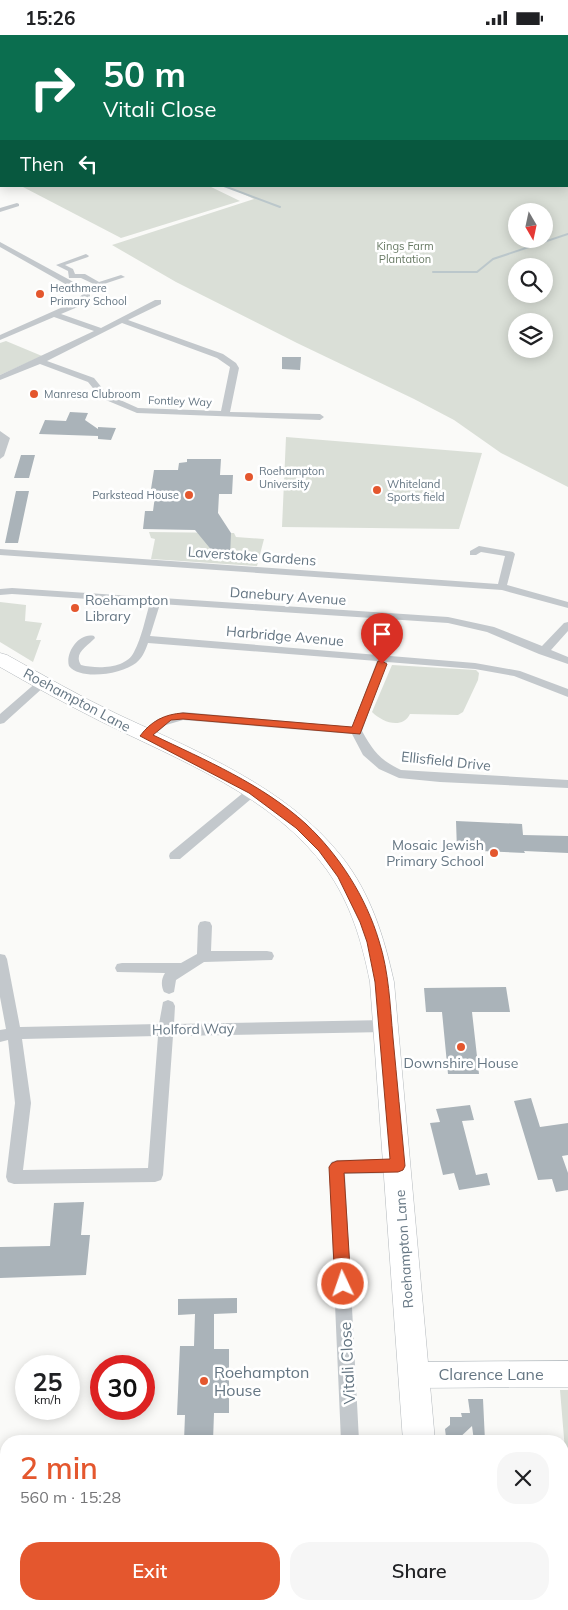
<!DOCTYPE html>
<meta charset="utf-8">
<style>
body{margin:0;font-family:Mulish,sans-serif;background:#f6f6f6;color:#202124;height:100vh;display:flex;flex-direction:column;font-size:19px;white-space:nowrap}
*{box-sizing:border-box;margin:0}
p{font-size:16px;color:#757577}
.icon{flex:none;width:28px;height:28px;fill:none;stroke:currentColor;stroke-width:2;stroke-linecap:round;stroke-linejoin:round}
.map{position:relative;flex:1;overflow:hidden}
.sheet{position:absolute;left:0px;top:1400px;width:569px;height:175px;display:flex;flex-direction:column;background:#fff;border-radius:20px 20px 0 0;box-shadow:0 2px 12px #0003}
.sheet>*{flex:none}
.top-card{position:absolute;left:0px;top:0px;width:569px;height:152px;box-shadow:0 2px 12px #0003;background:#0b6e4f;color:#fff;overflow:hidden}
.needle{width:32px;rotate:171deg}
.controls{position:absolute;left:508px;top:168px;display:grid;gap:10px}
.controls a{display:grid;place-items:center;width:45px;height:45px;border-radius:50%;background:#fff;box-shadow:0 2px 12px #0003;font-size:25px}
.speed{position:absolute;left:15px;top:1320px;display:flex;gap:10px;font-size:25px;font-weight:700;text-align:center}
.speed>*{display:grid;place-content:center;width:65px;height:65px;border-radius:50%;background:#fff;box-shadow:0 2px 12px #0003;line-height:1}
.speed small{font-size:12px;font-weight:400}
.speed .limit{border:8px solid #d22;background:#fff;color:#111}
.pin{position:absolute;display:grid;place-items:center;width:42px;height:42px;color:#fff;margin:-51px -21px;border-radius:50% 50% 50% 0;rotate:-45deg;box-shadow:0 0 5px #0007}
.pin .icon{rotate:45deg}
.me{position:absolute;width:55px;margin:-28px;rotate:357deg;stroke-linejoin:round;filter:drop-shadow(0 0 4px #0008)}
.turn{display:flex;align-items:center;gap:18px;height:105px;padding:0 20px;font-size:22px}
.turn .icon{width:65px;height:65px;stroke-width:2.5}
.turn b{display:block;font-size:35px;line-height:42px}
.then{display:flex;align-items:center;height:48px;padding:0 20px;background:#0003;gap:10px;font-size:19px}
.round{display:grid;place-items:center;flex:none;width:52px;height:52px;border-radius:20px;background:#f6f6f6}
.head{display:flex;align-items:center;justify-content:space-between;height:85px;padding:0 20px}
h1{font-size:30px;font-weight:600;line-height:38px;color:#e4572e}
.cta{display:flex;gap:10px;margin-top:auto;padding:10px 20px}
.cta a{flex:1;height:58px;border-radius:20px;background:#e4572e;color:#fff;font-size:20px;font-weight:600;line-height:58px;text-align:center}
.cta a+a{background:#f6f6f6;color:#202124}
.status{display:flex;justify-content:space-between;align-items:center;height:35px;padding:0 25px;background:#fff;direction:ltr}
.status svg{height:14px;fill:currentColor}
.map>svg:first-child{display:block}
.green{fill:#dadfd7;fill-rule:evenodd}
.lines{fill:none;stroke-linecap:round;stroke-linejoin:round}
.stream{stroke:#bbc7cb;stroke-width:2}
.building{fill:#aab3b9}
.secondary-casing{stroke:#b3babf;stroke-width:1}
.highway-casing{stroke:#b4b9bd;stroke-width:1}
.street{fill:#c3c8cc;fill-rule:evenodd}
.secondary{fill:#fff;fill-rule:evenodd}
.highway{fill:#fff;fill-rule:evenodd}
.route{fill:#e4572e;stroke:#94391e}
.poi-dot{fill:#e4572e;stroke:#fff;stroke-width:2}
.labels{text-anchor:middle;stroke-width:5;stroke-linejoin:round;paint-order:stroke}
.far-park-label{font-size:11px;fill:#687a64;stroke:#fff}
.far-poi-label{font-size:11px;fill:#657683;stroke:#fff;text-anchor:start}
.far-street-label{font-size:11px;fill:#657683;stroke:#fff}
.street-label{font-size:14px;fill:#657683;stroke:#fff}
.poi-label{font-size:14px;fill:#657683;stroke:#fff;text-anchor:start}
.near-street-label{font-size:16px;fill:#657683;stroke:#fff}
.near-poi-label{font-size:16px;fill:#657683;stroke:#fff;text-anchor:start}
</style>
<div class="status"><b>15:26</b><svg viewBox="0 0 49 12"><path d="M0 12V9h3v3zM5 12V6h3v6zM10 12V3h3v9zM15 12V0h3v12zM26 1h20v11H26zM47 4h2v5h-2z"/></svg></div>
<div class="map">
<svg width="568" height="1575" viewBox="0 0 568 1575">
<rect width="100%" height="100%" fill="#fafaf8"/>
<path class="green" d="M0,0h568v452l-67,-34 -47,-33 -40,-21 -117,-56 -121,-61 -64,-37 142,-46 -28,-13h342v-150h-567l-1,129zM516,176h28v28h-28zM516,231h28v28h-28zM516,286h28v28h-28z
M209,151l31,15 -119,37 -98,-51z
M6,306l36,15 -42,19v-32z
M286,402l196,16 -23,76 -177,-2z
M149,497l85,1 2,4 28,2 -7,27 -106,-7 4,-20 -4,-1z
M0,567l26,3 -1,16 17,2 -6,17h5l-8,22 -33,-20z
M392,630l84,5 3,3 -1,7 -15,32 -5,3 -48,-1c-8,16 -28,8 -38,-2z
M560,1355h8v220h-5l-1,-6v-130h5z"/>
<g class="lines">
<path class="stream" d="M224,151l56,21
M433,237h44l16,-13 75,-25"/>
</g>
<path class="building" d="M282,322h19l-1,13 -18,-1z
M70,377l18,1 -3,7 13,9v-2l18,1 -5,12 -13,-1v-3l-59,-2 6,-14 21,1z
M21,420h14l-6,23h-15z
M187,424h34l-1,16h13l-1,19h-13l-1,19 13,20 -1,25h-12l-23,-28 -52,-1 2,-18h8l3,-22h-5l3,-19h24l1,-7 8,-1z
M16,456h13l-11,52h-13z
M456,786l66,3 1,11 45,1v17l-44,-2 1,2 -68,-3z
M506,952l4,25h-38l7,62h-31l-6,-62h-16l-2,-24z
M531,1063l9,29 28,-4v32l-6,1 6,17v17l-12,2 -4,-13 -14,1 -24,-79z
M470,1070l4,15 -12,1 14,54 11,-2 3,12 -31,5 -5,-17 -11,2 -13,-52 10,-1 -4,-13z
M84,1167l-3,33h9l-4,40 -86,3v-31l50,-1 4,-43z
M237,1263v15l-23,1v35h15v64h-15l-1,28h-29l1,-26h-8l3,-69h14l1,-32 -17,1v-16z
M468,1364h15l2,42h-11l-2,-15 -16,15h-5l-5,-4 -1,-8 5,-4v-8h12l-1,-4h9z"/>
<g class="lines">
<g class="secondary-casing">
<path id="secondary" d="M568,1326v26l-155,1 -9,-4 -4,-9 4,-9 9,-4z"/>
</g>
<g class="highway-casing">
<path id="highway" d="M324,0h8l1,1h-8z
M340,0h11l1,1h-11z
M0,111h1v6h-1z
M0,618l7,2c36,20 72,41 110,59 79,37 169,72 225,143 29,37 42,80 52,125l41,459h-32l-33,-459c-8,-40 -19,-78 -43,-112 -53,-74 -148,-110 -227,-149 -34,-17 -67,-35 -100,-54z
M415,1569h34v6h-34z"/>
</g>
<path class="street" d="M0,140h1v4h-1z
M17,168l2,1v2l-19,6v-4z
M0,207l90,49v7l-10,8 -19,8 40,14 54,-28h6v4l-33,16 95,34 13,9 3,5 -9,44 90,2 4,3 -4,3 -183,-7 -36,-15 -13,-16 -48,-18 -40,16v-5l94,-44 -40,-14 -54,23v-5l74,-33 9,-8 -83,-47zM122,288l95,35 13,9 -9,44 -83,-3 -31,-14 -13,-16 -47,-17z
M86,219l3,2 -1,1 -23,8 8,4 2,5h10l14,8 22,-7 4,2 -27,9 -17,-8h-12l-1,-7 -12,-6z
M0,396l10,7 -6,18 -4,3z
M479,511l34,6 2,2 -8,31 61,17v6l-66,-18 -502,-35v-6l498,35 7,-28 -24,-4 -5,3h-6v-4z
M12,553l436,29 46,10 48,19 22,-23 4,-1v9l-17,19 17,7v7l-29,-10 -52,-22 -39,-9 -288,-19 -10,32 325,27 45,8 48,18v8l-54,-21 -39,-7 -88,-7 -25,69c11,20 18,29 39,39l167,10v8l-128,-6 -41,-4 -20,-9 -16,-14 -11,-21 -169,-14 -17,5 -17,14h-8l-2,-3 2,-3 17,-14 25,-7 169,15 25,-66 -229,-18c-3,8 -5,14 -12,20 -14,11 -55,18 -67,3 -4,-13 10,-34 25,-30l1,2c-7,8 -22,15 -14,27 16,4 45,4 53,-13 8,-15 11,-33 16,-49l-138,-9 -12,1v-6z
M42,645l6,3 -2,2 -42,38 -4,1v-10l38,-33z
M253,752l4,1 2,3 -2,3 -77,65h-10l-1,-3 1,-3 79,-65z
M205,886l5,1 2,4 -1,25h56l5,1 2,4 -2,4 -68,2 -28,18 -2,12 -5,2 -5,-2c-3,-6 -3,-13 1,-19l-48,-1 -2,-4 2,-4 5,-1h59l16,-9 1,-28 2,-4z
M0,919l5,1 2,4 13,68 139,-3 4,-22 5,-2 5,2 2,4 -1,18 212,-4 5,2 2,4 -2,4 -5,2 -213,4 -10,139 -2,5 -6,2 -141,2 -6,-2 -2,-5 9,-74 -7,-63 -8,2v-12l6,-1 -6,-32zM158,1001l-10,132 -125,2 8,-67 -9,-64z
M398,1124l6,2 2,5 -2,5 -6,2 -53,1 14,267h-18l-12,-274 2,-5 6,-2z"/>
<use href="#secondary" class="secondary"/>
<use href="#highway" class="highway"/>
</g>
<path class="route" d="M378,626h4l5,3 -27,70 -177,-15 -12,1 -18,15c52,25 109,49 153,89 33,31 60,73 73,117 10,31 11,64 14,97 4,42 8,85 12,128l-2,4 -5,2 -54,1 7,111 -3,5 -5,2 -6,-2 -2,-5 -6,-117 3,-4 5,-2 53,-2 -15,-177 -8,-40 -7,-20 -22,-45 -19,-26 -23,-23 -47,-35 -109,-57c11,-15 25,-22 43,-23l169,14z"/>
<g class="poi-dot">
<circle cx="40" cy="259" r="5"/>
<circle cx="34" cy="359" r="5"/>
<circle cx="249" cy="442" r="5"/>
<circle cx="377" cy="455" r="5"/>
<circle cx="189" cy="460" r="5"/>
<circle cx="75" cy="573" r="5"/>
<circle cx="494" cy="818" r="5"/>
<circle cx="461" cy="1012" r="5"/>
<circle cx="204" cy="1346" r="5"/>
</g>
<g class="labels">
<g class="far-park-label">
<text x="405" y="215">Kings Farm<tspan x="405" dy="13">Plantation</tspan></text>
</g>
<g class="far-poi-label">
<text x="50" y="257">Heathmere<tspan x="50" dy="13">Primary School</tspan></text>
<text x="44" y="363">Manresa Clubroom</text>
<text x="259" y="440">Roehampton<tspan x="259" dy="13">University</tspan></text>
<text x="387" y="453">Whiteland<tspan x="387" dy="13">Sports field</tspan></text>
<text x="179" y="464" text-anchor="end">Parkstead House</text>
</g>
<g class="far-street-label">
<text transform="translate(180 366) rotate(2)" y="4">Fontley Way</text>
</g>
<g class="street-label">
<text transform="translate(252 521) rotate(4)" y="5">Laverstoke Gardens</text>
<text transform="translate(288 561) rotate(4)" y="5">Danebury Avenue</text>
<text transform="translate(285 601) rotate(5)" y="5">Harbridge Avenue</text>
<text transform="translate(77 665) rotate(28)" y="5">Roehampton Lane</text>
<text transform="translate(446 726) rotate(6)" y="5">Ellisfield Drive</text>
<text transform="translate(193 994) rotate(-1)" y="5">Holford Way</text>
<text transform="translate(404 1214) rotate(-94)" y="5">Roehampton Lane</text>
</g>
<g class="poi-label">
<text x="85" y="570">Roehampton<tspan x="85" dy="16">Library</tspan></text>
<text x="484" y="815" text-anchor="end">Mosaic Jewish<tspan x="484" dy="16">Primary School</tspan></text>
<text x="461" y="1033" text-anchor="middle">Downshire House</text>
</g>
<g class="near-street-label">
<text transform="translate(347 1328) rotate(-93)" y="6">Vitali Close</text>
<text x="491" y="1345">Clarence Lane</text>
</g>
<g class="near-poi-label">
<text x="214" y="1343">Roehampton<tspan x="214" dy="18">House</tspan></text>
</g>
</g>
</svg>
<div class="controls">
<a><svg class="needle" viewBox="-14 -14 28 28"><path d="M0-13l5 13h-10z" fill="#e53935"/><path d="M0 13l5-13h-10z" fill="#757577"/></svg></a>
<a><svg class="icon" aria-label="search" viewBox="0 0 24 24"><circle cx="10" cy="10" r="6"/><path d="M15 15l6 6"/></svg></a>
<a><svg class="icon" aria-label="layers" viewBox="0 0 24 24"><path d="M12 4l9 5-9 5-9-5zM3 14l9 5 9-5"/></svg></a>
</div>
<div class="speed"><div>25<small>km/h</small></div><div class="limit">30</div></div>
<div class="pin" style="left:382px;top:629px;background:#d93025"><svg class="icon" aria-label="arrive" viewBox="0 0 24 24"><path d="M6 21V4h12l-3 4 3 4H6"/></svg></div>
<svg class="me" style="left:343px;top:1249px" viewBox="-20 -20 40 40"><circle r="17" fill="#e4572e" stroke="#fff" stroke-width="3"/><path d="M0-11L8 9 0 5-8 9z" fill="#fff"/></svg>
<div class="top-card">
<div class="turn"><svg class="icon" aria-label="right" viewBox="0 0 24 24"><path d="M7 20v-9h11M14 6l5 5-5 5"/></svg><div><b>50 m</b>Vitali Close</div></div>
<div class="then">Then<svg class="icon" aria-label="left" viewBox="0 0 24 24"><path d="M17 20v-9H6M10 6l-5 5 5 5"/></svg></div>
</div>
<section class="sheet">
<div class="head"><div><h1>2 min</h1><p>560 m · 15:28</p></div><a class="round"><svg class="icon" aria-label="close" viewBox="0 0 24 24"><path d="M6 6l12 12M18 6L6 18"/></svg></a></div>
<div class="cta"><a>Exit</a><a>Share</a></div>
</section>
</div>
